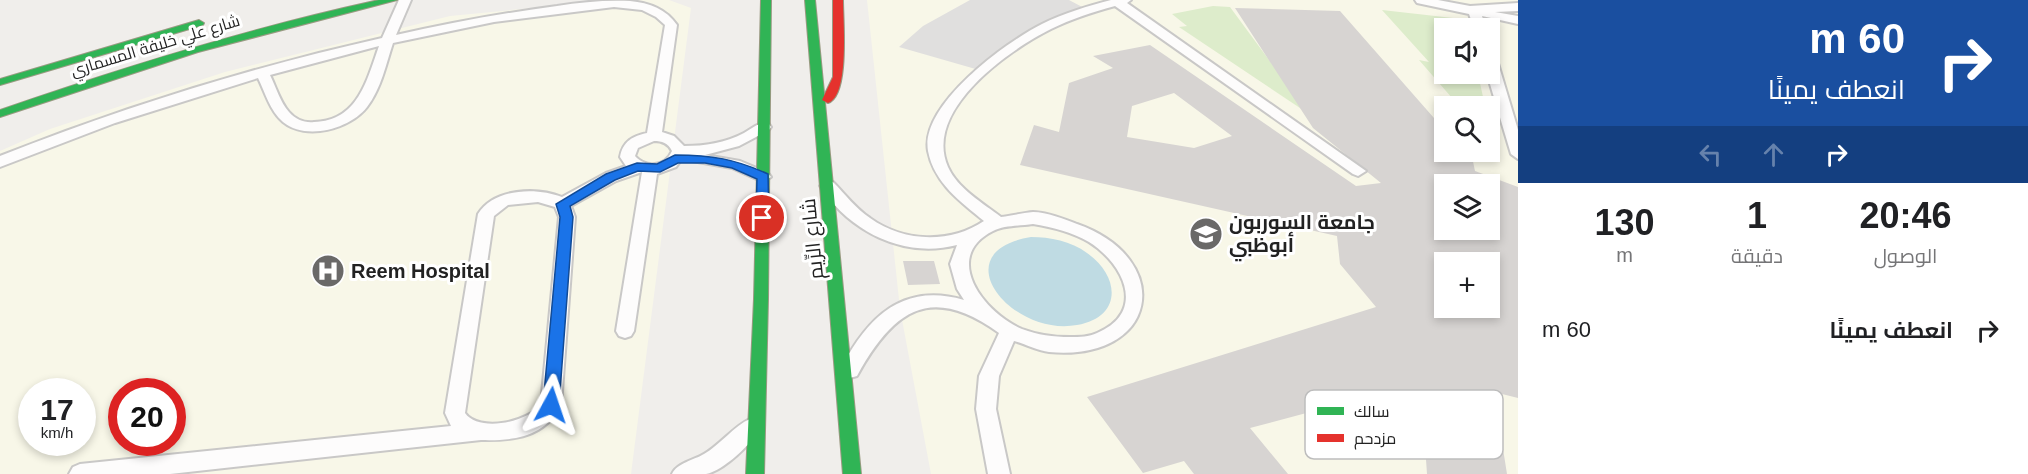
<!DOCTYPE html>
<html lang="ar">
<meta charset="utf-8">
<style>
body{margin:0;font-family:Helvetica,Cairo,sans-serif;background:#f6f6f6;color:#202124;direction:rtl;height:100vh;display:flex;flex-direction:column;font-size:22px;white-space:nowrap}
*{box-sizing:border-box;margin:0}
p{font-size:20px;color:#757577}
.icon{flex:none;width:33px;height:33px;fill:none;stroke:currentColor;stroke-width:2;stroke-linecap:round;stroke-linejoin:round}
.map{position:relative;flex:1;overflow:hidden;direction:ltr}
.details{display:flex;flex-direction:column;background:#fff;width:510px}
.details>*{flex:none}
.banner{background:#1a4fa0;color:#fff;overflow:hidden}
.tools{position:absolute;left:1434px;top:18px;display:grid;gap:12px}
.tools a{display:grid;place-items:center;width:66px;height:66px;border-radius:0px;background:#fff;box-shadow:0 3px 9px #0003;font-size:30px}
.speed{position:absolute;left:18px;top:378px;display:flex;gap:12px;font-size:30px;font-weight:700;text-align:center}
.speed>*{display:grid;place-content:center;width:78px;height:78px;border-radius:50%;background:#fff;box-shadow:0 3px 9px #0003;line-height:1}
.speed small{font-size:15px;font-weight:400}
.speed .limit{border:9px solid #d22;background:#fff;color:#111}
.pin{position:absolute;display:grid;place-items:center;width:51px;height:51px;color:#fff;margin:-26px;border:3px solid #fff;border-radius:50%;box-shadow:0 2px 6px #0007}
.me{position:absolute;width:66px;margin:-33px;rotate:5deg;stroke-linejoin:round;filter:drop-shadow(0 0 4px #0008)}
.turn{display:flex;align-items:center;gap:21px;height:126px;padding:0 24px;font-size:27px}
.turn .icon{width:78px;height:78px;stroke-width:2.5}
.turn b{display:block;font-size:42px;line-height:51px}
.lanes{display:flex;align-items:center;height:57px;padding:0 24px;background:#0003;justify-content:center;gap:30px;direction:ltr}
.lanes .off{opacity:.35}
.eta{display:flex;justify-content:space-evenly;align-items:center;height:102px;text-align:center}
.eta b{font-size:36px;font-weight:600;line-height:42px}
ul{padding:0;list-style:none}
li{display:flex;align-items:center;gap:18px;height:90px;padding:0 24px}
li div{flex:1}
li b{display:block;font-size:22px}
li em{font-style:normal}
main{display:flex;flex:1;min-height:0}
.map>svg:first-child{display:block}
.education{fill:#f8f7e8;fill-rule:evenodd}
.grass{fill:#ddeccb}
.parking{fill:#e0dfde}
.water{fill:#bfdbe3}
.building{fill:#d7d4d2;fill-rule:evenodd}
.lines{fill:none;stroke-linecap:round;stroke-linejoin:round}
.lane-casing{stroke:#c9c8c7;stroke-width:4}
.fast-casing{stroke:#999a82;stroke-width:2}
.jam-casing{stroke:#999a82;stroke-width:2}
.lane{fill:#fdfcfc;fill-rule:evenodd}
.fast{fill:#30b455;fill-rule:evenodd}
.jam{fill:#e5322d;fill-rule:evenodd}
.route{fill:#1a73e8;stroke:#114b97;stroke-width:1.5}
.labels{text-anchor:middle;stroke-width:6;stroke-linejoin:round;paint-order:stroke}
.far-street-label{font-size:16px;fill:#222;stroke:#fff}
.poi-label{font-size:20px;font-weight:bold;fill:#222;stroke:#fff;text-anchor:start}
.street-label{font-size:20px;fill:#222;stroke:#fff}
.key{fill:#fff;stroke:#bdbdbd;stroke-width:1.5}
.key-label{font-size:16px;fill:#222}
</style>
<main>
<section class="details">
<div class="banner">
<div class="turn"><svg class="icon" aria-label="right" viewBox="0 0 24 24"><path d="M7 20v-9h11M14 6l5 5-5 5"/></svg><div><b>60 m</b>انعطف يمينًا</div></div>
<div class="lanes"><svg class="icon off" aria-label="left" viewBox="0 0 24 24"><path d="M17 20v-9H6M10 6l-5 5 5 5"/></svg><svg class="icon off" aria-label="ahead" viewBox="0 0 24 24"><path d="M12 20V5M6 11l6-6 6 6"/></svg><svg class="icon" aria-label="right" viewBox="0 0 24 24"><path d="M7 20v-9h11M14 6l5 5-5 5"/></svg></div>
</div>
<div class="eta">
<div><b>20:46</b><p>الوصول</p></div>
<div><b>1</b><p>دقيقة</p></div>
<div><b>130</b><p>m</p></div>
</div>
<ul>
<li><svg class="icon" aria-label="right" viewBox="0 0 24 24"><path d="M7 20v-9h11M14 6l5 5-5 5"/></svg><div><b>انعطف يمينًا</b></div><em>60 m</em></li>
</ul>
</section>
<div class="map">
<svg width="1518" height="474" viewBox="0 0 1518 474">
<rect width="100%" height="100%" fill="#f0eeeb"/>
<path class="education" d="M614,0h55l22,8 -60,466h-631v-323l50,-22 175,-57 225,-56zM32,392h50v50h-50zM122,392h50v50h-50z
M867,0h651v474h-587l-31,-165zM1444,28h46v46h-46zM1444,106h46v46h-46zM1444,184h46v46h-46zM1444,262h46v46h-46z"/>
<path class="grass" d="M1213,6l17,1 79,107 -130,-87 8,-1 -15,-12z
M1382,10l71,8 -1,10h-8v46h34l7,32h-26l-40,-46 10,2z"/>
<path class="parking" d="M970,0h99l17,9 -73,31 -24,17 -10,13 -80,-23 24,-21z"/>
<path class="water" d="M1031,237c19,0 40,4 56,16 33,23 36,64 -10,72 -65,12 -136,-73 -46,-88z"/>
<path class="building" d="M1235,8l105,3 101,115 3,1v25h27l4,19 43,16v211l-24,-6 13,82h-80l-2,-29 -41,5 -44,-46 -90,24 38,46h-94l-10,-13 -41,12 -56,-76 289,-90 -36,-43 -3,-28 -317,-71 14,-40 25,7 10,-49 44,-15 -20,-12 57,-11 206,141 25,-3 -68,-55zM1174,93l58,43 -38,12 -67,-11 5,-31zM1444,184h46v46h-46zM1444,262h46v46h-46z
M903,261h31l6,23 -32,1z"/>
<g class="lines">
<g class="lane-casing">
<path id="lane" d="M399,0h12l-15,35c53,-12 107,-22 161,-29 24,-4 49,-6 73,-5 20,2 36,8 47,24l-15,107 12,4 10,10c21,0 41,-3 60,-13 8,-4 15,-12 25,-9l2,3 -2,3 -30,16 -34,9 35,6 28,12 3,4 -8,5 -31,-14 -40,-7 -1,-5h-7l-8,11 -19,7 -23,157 -3,5 -6,2 -6,-2 -3,-5 26,-159 -26,9 -45,25 4,11 -14,188c-16,32 -47,36 -80,35l-311,34h-101l4,-7 7,-3 371,-38 -6,-13 33,-199c16,-26 59,-27 84,-17l44,-24 20,-7 -6,-9c3,-16 13,-21 27,-24l18,-108 -9,-8 -14,-7 -28,-3 -120,15 -101,21c-7,21 -12,46 -26,64 -17,22 -61,34 -84,15 -13,-11 -18,-30 -25,-44l-143,45 -115,44v-11c124,-49 252,-89 382,-118zM379,46c-12,34 -21,75 -65,76 -9,1 -18,-2 -25,-10 -9,-10 -13,-25 -19,-37zM654,141c8,0 14,2 18,10 -7,16 -26,17 -37,5l3,-8zM538,202l17,5 4,10 -18,187c-12,18 -62,29 -76,9l29,-197 14,-11z
M1111,0h20l-4,3 239,168 -8,5 -5,-2 -238,-168c-22,6 -44,13 -64,23 -44,22 -128,82 -103,138 10,22 35,36 53,50 10,-1 21,-4 32,-5 14,0 31,7 44,12 99,35 82,138 -28,128 -11,-1 -24,-8 -35,-11l-15,35 -3,33 14,65h-22l-12,-65 3,-33 20,-43c-68,-49 -105,-24 -142,43l-7,2 -7,-2 -3,-6c27,-52 62,-88 124,-70l-7,-11 -7,-25 7,-19c-54,14 -108,-14 -137,-59l8,-5 5,1c12,12 23,27 37,36 33,24 80,26 114,3 -23,-19 -50,-38 -56,-70 -8,-46 78,-109 114,-127 22,-11 46,-18 69,-24zM1033,224c19,3 39,8 56,18 35,22 58,70 8,91 -8,4 -17,4 -27,4 -17,0 -32,-2 -48,-8 -38,-16 -81,-72 -29,-98 11,-6 28,-5 40,-7z
M1415,0h23l32,6 48,-3v8l-23,1 23,4v8l-36,-8 4,12h-12l-5,-14 -52,-11z
M1490,56l7,4 21,70v29l-7,-5 -24,-80h3z
M750,419l7,3 3,6c-7,15 -37,43 -54,46 -10,0 -23,0 -34,0 5,-11 22,-14 32,-20 16,-9 31,-29 46,-35z"/>
</g>
<g class="fast-casing">
<path id="fast" d="M379,0h18l-199,52 -198,65v-7c124,-43 250,-82 379,-110z
M761,0h10l-3,299 -4,175h-18l8,-175z
M805,0h10l46,474h-18z
M199,20l5,3 -1,2 -203,60v-6z"/>
</g>
<g class="jam-casing">
<path id="jam" d="M833,0h10c0,21 7,96 -15,103l-6,-3 11,-23z"/>
</g>
<use href="#lane" class="lane"/>
<use href="#fast" class="fast"/>
<use href="#jam" class="jam"/>
</g>
<path class="route" d="M675,155c37,0 60,4 93,19l1,44 -7,4 -6,-4 1,-39 -25,-11 -27,-5h-27l-18,9 -22,-1 -23,9 -45,26 3,11 -14,188 -2,5 -6,2 -6,-2 -2,-5 17,-188 -4,-13 50,-30 31,-11 20,1z"/>
<defs>
<g id="university-disc" transform="scale(1.725)"><circle r="9.5" fill="#6a6968" stroke="#fff"/><path d="M0-5L7-2L0 1L-7-2ZM-4 1L0 2.5L4 1V4Q0 6-4 4Z" fill="#fff"/></g>
<g id="hospital-disc" transform="scale(1.725)"><circle r="9.5" fill="#6a6968" stroke="#fff"/><path d="M-5-5h3v3.5h4V-5h3V5h-3V1.5h-4V5h-3Z" fill="#fff"/></g>
</defs>
<g fill-rule="evenodd">
<use href="#university-disc" x="1206" y="234"/>
<use href="#hospital-disc" x="328" y="271"/>
</g>
<g class="labels">
<g class="far-street-label">
<text transform="translate(155 45) rotate(-17)" y="6">شارع علي خليفة المسماري</text>
</g>
<g class="poi-label">
<text x="1229" y="229">جامعة السوربون<tspan x="1229" dy="23">أبوظبي</tspan></text>
<text x="351" y="278">Reem Hospital</text>
</g>
<g class="street-label">
<text transform="translate(812 239) rotate(-96)" y="7">شارع الرِّيم</text>
</g>
</g>
<rect x="1305" y="390" width="198" height="69" rx="9" class="key"/>
<rect x="1317" y="407" width="27" height="8" fill="#30b455"/>
<rect x="1317" y="434" width="27" height="8" fill="#e5322d"/>
<g class="key-label">
<text x="1354" y="417">سالك</text>
<text x="1354" y="444">مزدحم</text>
</g>
</svg>
<div class="tools">
<a><svg class="icon" aria-label="sound" viewBox="0 0 24 24"><path d="M4 9h4l5-4v14l-5-4H4zM17 9q2 3 0 6"/></svg></a>
<a><svg class="icon" aria-label="search" viewBox="0 0 24 24"><circle cx="10" cy="10" r="6"/><path d="M15 15l6 6"/></svg></a>
<a><svg class="icon" aria-label="layers" viewBox="0 0 24 24"><path d="M12 4l9 5-9 5-9-5zM3 14l9 5 9-5"/></svg></a>
<a>+</a>
</div>
<div class="speed"><div>17<small>km/h</small></div><div class="limit">20</div></div>
<div class="pin" style="left:762px;top:218px;background:#d93025"><svg class="icon" aria-label="arrive" viewBox="0 0 24 24"><path d="M6 21V4h12l-3 4 3 4H6"/></svg></div>
<svg class="me" style="left:551px;top:405px" viewBox="-20 -20 40 40"><path d="M0-17L14 15 0 8-14 15z" fill="#1a73e8" stroke="#fff" stroke-width="4"/></svg>
</div>
</main>
